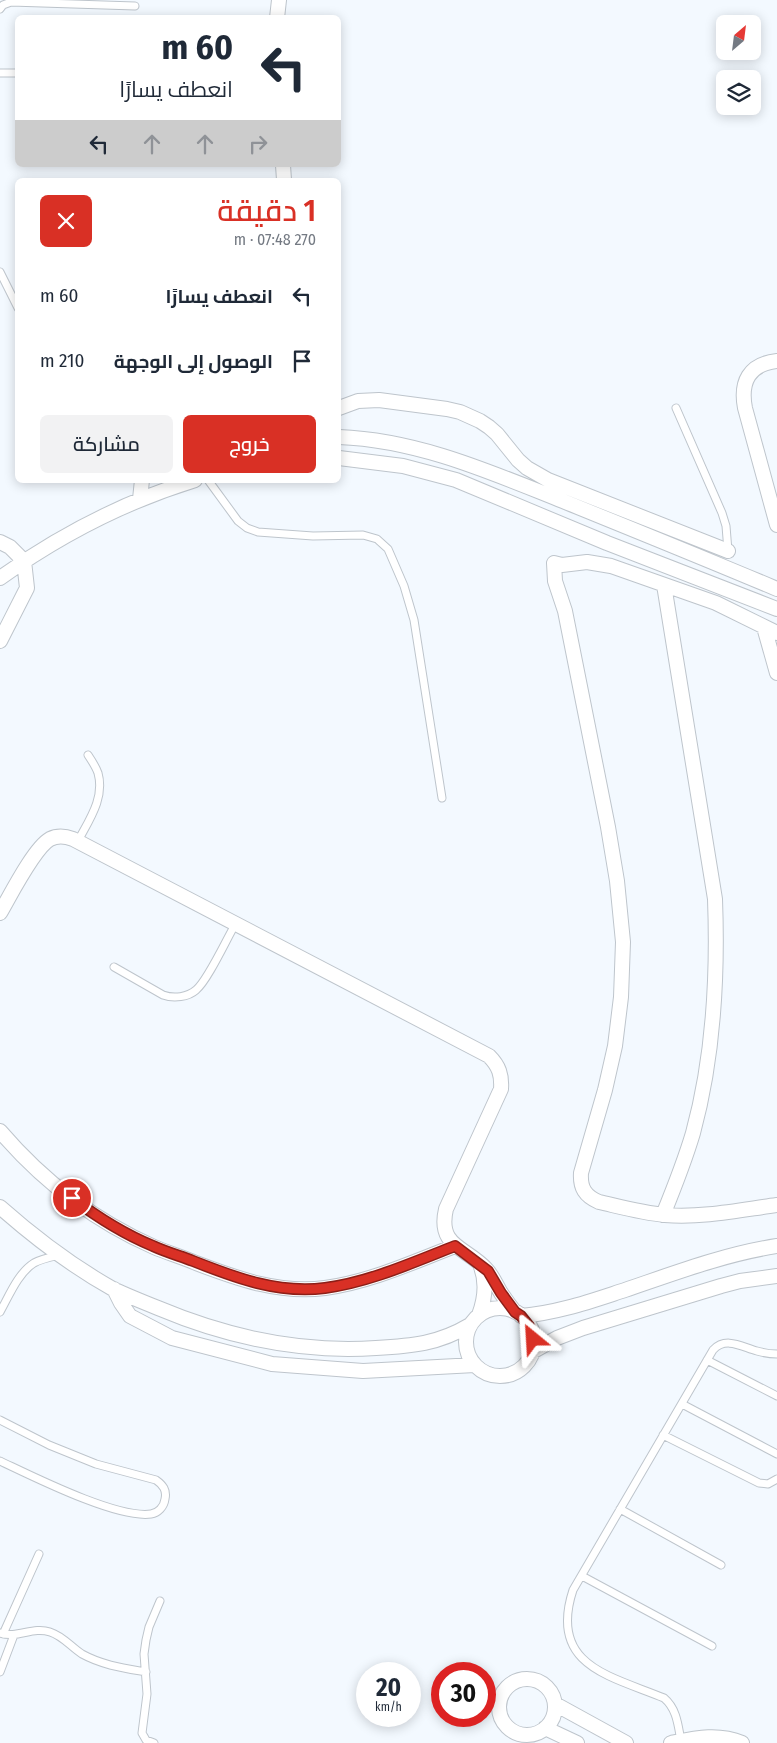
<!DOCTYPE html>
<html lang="ar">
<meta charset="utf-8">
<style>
body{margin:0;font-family:"Fira Sans Condensed",Cairo,sans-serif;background:#f2f2f3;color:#1f2937;direction:rtl;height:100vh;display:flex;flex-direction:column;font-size:19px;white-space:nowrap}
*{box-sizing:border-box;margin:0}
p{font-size:16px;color:#747a83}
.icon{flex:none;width:28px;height:28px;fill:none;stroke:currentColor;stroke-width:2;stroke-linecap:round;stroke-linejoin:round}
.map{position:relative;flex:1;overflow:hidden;direction:ltr}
.details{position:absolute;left:15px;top:178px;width:326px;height:305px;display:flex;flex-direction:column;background:#fff;border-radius:8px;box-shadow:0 2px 12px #0003;direction:rtl}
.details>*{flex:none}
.guide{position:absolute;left:15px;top:15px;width:326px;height:152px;border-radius:8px;box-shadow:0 2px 12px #0003;direction:rtl;background:#fff;color:#1f2937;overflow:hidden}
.needle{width:32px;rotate:28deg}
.fabs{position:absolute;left:716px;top:15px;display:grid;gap:10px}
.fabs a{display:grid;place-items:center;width:45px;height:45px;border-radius:8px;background:#fff;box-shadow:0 2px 12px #0003;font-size:25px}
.speed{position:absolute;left:356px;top:1662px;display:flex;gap:10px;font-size:25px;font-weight:700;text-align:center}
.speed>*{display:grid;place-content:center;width:65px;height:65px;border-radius:50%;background:#fff;box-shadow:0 2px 12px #0003;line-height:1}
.speed small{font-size:12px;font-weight:400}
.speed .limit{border:8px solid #d22;background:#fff;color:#111}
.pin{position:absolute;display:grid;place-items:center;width:42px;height:42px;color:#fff;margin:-21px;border:2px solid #fff;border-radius:50%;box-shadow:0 1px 5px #0007}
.me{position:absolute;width:55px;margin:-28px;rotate:333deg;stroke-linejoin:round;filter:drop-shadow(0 0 4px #0008)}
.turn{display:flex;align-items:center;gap:18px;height:105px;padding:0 25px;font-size:22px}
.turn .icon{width:65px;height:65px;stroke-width:2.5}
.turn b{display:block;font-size:35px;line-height:42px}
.lanes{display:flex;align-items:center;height:48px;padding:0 25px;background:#0003;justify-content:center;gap:25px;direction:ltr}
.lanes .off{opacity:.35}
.round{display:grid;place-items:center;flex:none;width:52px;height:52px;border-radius:8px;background:#f2f2f3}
.head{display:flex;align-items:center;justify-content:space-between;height:85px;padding:0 25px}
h1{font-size:30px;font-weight:600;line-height:38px;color:#d93025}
.cta{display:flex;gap:10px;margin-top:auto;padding:10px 25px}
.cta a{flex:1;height:58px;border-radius:8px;background:#d93025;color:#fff;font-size:20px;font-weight:600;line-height:58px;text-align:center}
.cta a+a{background:#f2f2f3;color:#1f2937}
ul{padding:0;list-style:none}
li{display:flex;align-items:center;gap:15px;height:65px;padding:0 25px}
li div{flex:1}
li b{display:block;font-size:19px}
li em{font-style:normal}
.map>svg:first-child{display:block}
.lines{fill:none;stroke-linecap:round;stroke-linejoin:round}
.lane-casing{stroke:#bec5cc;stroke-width:9}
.street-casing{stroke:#bec5cc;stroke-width:16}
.lane{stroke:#fff;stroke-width:7}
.street{stroke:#fff;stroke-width:14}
.route-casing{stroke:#8d1f18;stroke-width:12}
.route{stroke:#d93025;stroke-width:9}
</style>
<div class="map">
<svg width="777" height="1743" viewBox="0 0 777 1743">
<rect width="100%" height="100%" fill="#f3f9ff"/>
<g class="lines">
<g class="lane-casing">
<path id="lane" d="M0,9l3,-4 8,-3 124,4
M0,73h18
M0,272l18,36
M676,408l46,105 4,13 2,25
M208,480l30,41 9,7 11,4 55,4 50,-1 14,4 11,10 16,37 10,34 28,178
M78,841c11,-21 27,-43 20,-68 -2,-6 -6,-12 -10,-18
M114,967l49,28c11,4 25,2 33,-5 12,-10 31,-52 40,-67
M0,1312c9,-16 18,-39 34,-49 7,-4 17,-6 26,-8
M707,1360l70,36
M682,1404l95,50
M0,1420l49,25 47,19 60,16c7,5 11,10 9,19 -1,8 -7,14 -14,15 -34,5 -119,-38 -151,-53
M663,1435l96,48 9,1 9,-5
M620,1509l101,56
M582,1576l130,70
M0,1633c17,6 33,-7 50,-1 13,4 21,15 32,22 20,11 41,14 64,18
M3,1634l36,-80
M0,1672l14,-37
M681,1741c-3,-16 -4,-32 -17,-43 -53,-22 -116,-32 -91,-108l140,-240c13,-14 29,-3 44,1 7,2 13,3 20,3
M154,1743l-8,-3 -4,-7 5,-39 -3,-40 2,-14 3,-13 11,-26"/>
</g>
<g class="street-casing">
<path id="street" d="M277,18l2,-18
M283,165l1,15
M339,408l19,-7 21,-1 68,9 13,3 20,9 9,6 8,7 21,26 9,8 21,12 180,71
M339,437c79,3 151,35 224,64 71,29 143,58 214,88
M339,458l64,8 53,14 151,63 170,66
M140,499l2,-19
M777,525l-32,-117c-5,-26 4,-44 32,-47
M0,542l10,5 14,14 3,27 -27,53
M0,578c60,-43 124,-76 195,-98
M764,627l13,46
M777,633l-61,-30 -105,-37 -24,-4 -25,3 -8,-2 1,18 10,30 43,216 9,54 6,61 -2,55 -6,49 -10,44 -24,83c-1,15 4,23 18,29 22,5 44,11 66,13 37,3 75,-5 112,-10
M0,913c10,-17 34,-65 50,-74 8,-4 15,-3 23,0l416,217c10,10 13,19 12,33l-55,120c-9,38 20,38 40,60 7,7 10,16 15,24 4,6 9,13 14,19
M0,1131c42,49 95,90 154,116 14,6 28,10 42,16 42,16 84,31 129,25 45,-6 88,-26 130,-42
M0,1207c35,31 72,59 113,82 15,7 30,13 45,19 69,29 143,45 218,40 36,-2 62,-4 94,-23
M663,1215c11,-27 22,-55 30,-82 21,-77 25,-155 22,-234l-51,-314
M114,1289l7,14 9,13 42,22 100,26 91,7 112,-6
M466 1342a34 34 0 1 1 68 0a34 34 0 1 1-68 0Z
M479,1315c6,-16 8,-32 2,-48
M521,1316c37,-3 70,-15 104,-26 50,-17 100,-36 152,-44
M532,1352l25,-14 26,-10 138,-42 19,-5 37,-5
M499 1707a28 28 0 1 1 56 0a28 28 0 1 1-56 0Z
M555,1704l71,39
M545,1728l32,15
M671,1743c25,-5 47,-10 71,0"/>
</g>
<use href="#lane" class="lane"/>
<use href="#street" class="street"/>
</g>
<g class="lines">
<g class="route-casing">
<path id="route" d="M72,1198c25,19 52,36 81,48 13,6 27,10 40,15 43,17 85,33 132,27 45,-6 89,-26 130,-42l33,25 13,22 14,19 6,4 8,10 4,13"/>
</g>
<use href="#route" class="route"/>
</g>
</svg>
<div class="fabs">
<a><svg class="needle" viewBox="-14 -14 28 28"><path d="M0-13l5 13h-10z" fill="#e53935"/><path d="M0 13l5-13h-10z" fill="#747a83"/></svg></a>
<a><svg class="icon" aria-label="layers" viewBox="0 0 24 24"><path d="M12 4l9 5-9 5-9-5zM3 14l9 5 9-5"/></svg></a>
</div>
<div class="speed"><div>20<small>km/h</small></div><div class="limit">30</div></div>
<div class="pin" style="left:72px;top:1198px;background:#d93025"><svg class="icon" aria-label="arrive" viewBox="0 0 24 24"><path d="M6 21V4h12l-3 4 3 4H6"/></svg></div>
<svg class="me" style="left:533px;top:1339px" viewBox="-20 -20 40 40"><path d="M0-17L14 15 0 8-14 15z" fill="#d93025" stroke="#fff" stroke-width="4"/></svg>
<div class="guide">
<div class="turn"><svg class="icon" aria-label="left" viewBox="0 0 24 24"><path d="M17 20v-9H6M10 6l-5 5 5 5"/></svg><div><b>60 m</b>انعطف يسارًا</div></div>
<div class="lanes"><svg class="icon" aria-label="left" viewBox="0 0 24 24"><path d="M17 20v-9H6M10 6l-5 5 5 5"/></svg><svg class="icon off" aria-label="ahead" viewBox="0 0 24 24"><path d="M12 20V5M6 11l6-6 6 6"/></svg><svg class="icon off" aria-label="ahead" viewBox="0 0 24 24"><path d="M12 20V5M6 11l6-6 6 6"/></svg><svg class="icon off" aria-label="right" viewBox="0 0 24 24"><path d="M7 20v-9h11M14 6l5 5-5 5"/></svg></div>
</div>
<section class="details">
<div class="head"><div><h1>1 دقيقة</h1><p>270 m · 07:48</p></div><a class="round" style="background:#d93025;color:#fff"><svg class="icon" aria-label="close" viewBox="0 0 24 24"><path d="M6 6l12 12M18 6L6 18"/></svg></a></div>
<ul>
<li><svg class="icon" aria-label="left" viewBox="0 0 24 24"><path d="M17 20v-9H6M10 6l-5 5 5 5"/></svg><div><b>انعطف يسارًا</b></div><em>60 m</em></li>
<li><svg class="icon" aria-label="arrive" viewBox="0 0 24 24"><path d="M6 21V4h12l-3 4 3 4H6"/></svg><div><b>الوصول إلى الوجهة</b></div><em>210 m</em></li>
</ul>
<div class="cta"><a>خروج</a><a>مشاركة</a></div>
</section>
</div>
